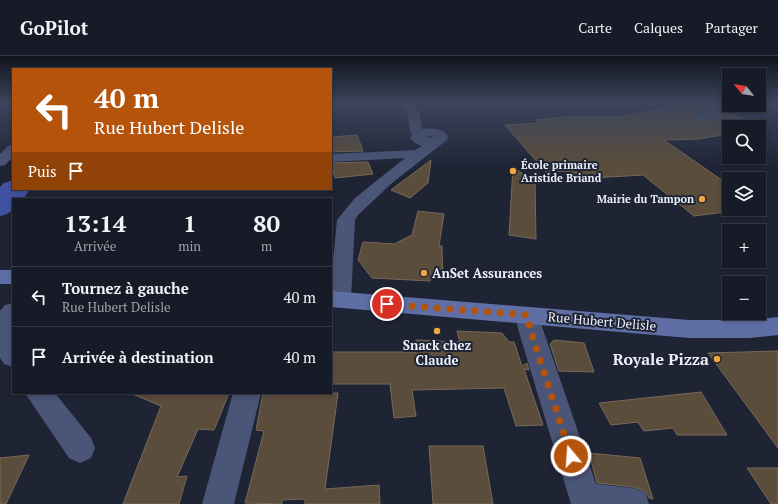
<!DOCTYPE html>
<html lang="fr">
<meta charset="utf-8">
<style>
body{margin:0;font-family:"PT Serif",serif;background:#242834;color:#f1f3f6;height:100vh;display:flex;flex-direction:column;font-size:15px;white-space:nowrap}
*{box-sizing:border-box;margin:0}
p{font-size:13px;color:#9ea1a8}
.icon{flex:none;width:22px;height:22px;fill:none;stroke:currentColor;stroke-width:2;stroke-linecap:round;stroke-linejoin:round}
.map{position:relative;flex:1;overflow:hidden}
.sheet{position:absolute;left:12px;top:142px;width:320px;height:196px;display:flex;flex-direction:column;background:#171b28;border-radius:0px;box-shadow:0 2px 6px #0003,0 0 0 1px #363945}
.sheet>*{flex:none}
.banner{position:absolute;left:12px;top:12px;width:320px;height:122px;border-radius:0px;box-shadow:0 2px 6px #0003,0 0 0 1px #363945;background:#b45309;color:#fff;overflow:hidden}
.needle{width:26px;rotate:300deg}
.buttons{position:absolute;left:722px;top:12px;display:grid;gap:8px}
.buttons a{display:grid;place-items:center;width:44px;height:44px;border-radius:0px;background:#171b28;box-shadow:0 2px 6px #0003,0 0 0 1px #363945;font-size:20px}
.pin{position:absolute;display:grid;place-items:center;width:34px;height:34px;color:#fff;margin:-17px;border:2px solid #fff;border-radius:50%;box-shadow:0 1px 4px #0007}
.me{position:absolute;width:44px;margin:-22px;rotate:342deg;stroke-linejoin:round;filter:drop-shadow(0 0 3px #0008)}
.turn{display:flex;align-items:center;gap:14px;height:84px;padding:0 16px;font-size:18px}
.turn .icon{width:52px;height:52px;stroke-width:2.5}
.turn b{display:block;font-size:28px;line-height:34px}
.then{display:flex;align-items:center;height:38px;padding:0 16px;background:#0003;gap:8px;font-size:15px}
.eta{display:flex;justify-content:space-evenly;align-items:center;height:68px;text-align:center}
.eta b{font-size:24px;font-weight:700;line-height:28px}
ul{padding:0;list-style:none}
li{display:flex;align-items:center;gap:12px;height:60px;padding:0 16px;border-top:1px solid #363945}
li div{flex:1}
li b{display:block;font-size:15px}
li em{font-style:normal}
header{display:flex;align-items:center;gap:24px;box-sizing:border-box;height:56px;padding:0 20px;background:#171b28;border-bottom:1px solid #363945}
header strong{font-size:19px}
nav{display:flex;gap:22px;margin-inline-start:auto;font-size:14px}
.map>svg:first-child{display:block}
.lines{fill:none;stroke-linecap:round;stroke-linejoin:round}
.river{fill:#4052a1;fill-rule:evenodd}
.building{fill:#5b4d3c;stroke:#786957}
.street{fill:#4a5577;fill-rule:evenodd}
.secondary{fill:#5f6fa5;fill-rule:evenodd}
.route{stroke:#b45309;stroke-width:7;stroke-dasharray:0 12.6}
.poi-dot{fill:#efa73e;stroke:#1f2435;stroke-width:1.5}
.labels{text-anchor:middle;stroke-width:4;stroke-linejoin:round;paint-order:stroke}
.far-poi-label{font-size:11px;font-weight:bold;fill:#ecf0fb;stroke:#1f2435;text-anchor:start}
.poi-label{font-size:13px;font-weight:bold;fill:#ecf0fb;stroke:#1f2435;text-anchor:start}
.street-label{font-size:13px;fill:#ecf0fb;stroke:#1f2435}
.near-poi-label{font-size:16px;font-weight:bold;fill:#ecf0fb;stroke:#1f2435;text-anchor:end}
</style>
<header>
<strong>GoPilot</strong>
<nav><a>Carte</a><a>Calques</a><a>Partager</a></nav>
</header>
<div class="map">
<svg width="778" height="448" viewBox="0 0 778 448">
<rect width="100%" height="100%" fill="#1f2435"/>
<g class="lines">
<path class="river" d="M13,124v9h17l-7,10h-10c0,12 -1,14 -13,17v-29l4,-4z"/>
</g>
<path class="building" d="M697,47h9l11,5 -23,5 -2,4 6,5 26,-5 7,-3 30,13h-32v7l-32,5 -33,1 65,45v24h20l-55,7 -51,-41 -68,4 -8,-8 -21,1 -41,-47 33,-2 -3,-3 39,-4 42,1z
M357,79l6,16 -32,1v-15z
M431,104l-3,23 -18,15 -19,-8z
M368,106l5,12 -38,4 -4,-15z
M513,111l22,15 1,57 -27,-4z
M418,155l26,3 -5,32h3v4l1,29 -12,-1 -1,3 -58,-3 -14,-18 5,-18 31,2 18,-9z
M457,275l45,2 7,9h5l8,24 5,-3 2,7 -5,-1 19,56 -27,1 -12,-38 -92,2 4,26 -22,2 -4,-34h-59v-32h85v-12l44,2z
M554,284l30,3 10,29 -35,-1 -9,-27z
M778,295v97l-70,-95z
M701,336l26,43h-50l-4,-7 -29,3 -6,-9 -27,3 -12,-22z
M130,337h99l-15,37 -16,-1 -21,48 10,-1 -8,28h-56l38,-98z
M263,337h75l-13,96 54,-4 1,19h-75v-5l-23,1v4l-37,-1 19,-72 -8,-1z
M429,390h54l10,58h-60z
M589,397l51,5 13,41 -4,-1 -4,-7 -12,-4 -36,-4z
M29,399l-23,49h-6v-46z
M747,412h31v36h-7z"/>
<g class="lines">
<path class="street" d="M403,47h11l5,9 3,17c9,-1 20,-1 26,7l-1,4 -55,43 -34,32 -3,5 -4,80 -3,6 -8,2 -8,-2 -1,-26 6,-60 18,-22 50,-40 -74,4v-8l84,-4 7,-4 -7,-3 -5,-5 2,-3c-5,-10 -2,-21 -9,-32zM430,80l4,2 -9,-1z
M730,49h16l-2,2 -20,9 -25,5 -6,-4 2,-3 22,-4z
M13,89v12l-8,8 -5,1v-12l8,-8z
M13,247v64l-9,-3 -4,-6v-47l5,-6z
M527,251l8,2 3,6 58,169 37,4 12,4 4,12h-78l-53,-175 -2,-14 3,-6z
M25,337h30l36,45 4,10 -4,10 -11,5 -11,-5z
M233,337h28l-27,111h-32z"/>
<path class="secondary" d="M0,214h13v14h-13z
M331,235l358,29h60l29,-3v18l-29,3h-60l-358,-31z"/>
</g>
<linearGradient id="sky" x2="0" y2="1"><stop stop-color="#11141d"/><stop offset="0.43" stop-color="#3c455c"/><stop offset="1" stop-color="#3c455c" stop-opacity="0"/></linearGradient>
<rect width="778" height="110" fill="url(#sky)"/>
<g class="lines">
<path class="route" d="M387,248l141,11 2,14 41,127"/>
</g>
<g class="poi-dot">
<circle cx="513" cy="115" r="4"/>
<circle cx="702" cy="143" r="4"/>
<circle cx="424" cy="217" r="4"/>
<circle cx="437" cy="275" r="4"/>
<circle cx="717" cy="303" r="4"/>
</g>
<g class="labels">
<g class="far-poi-label">
<text x="521" y="113">École primaire<tspan x="521" dy="13">Aristide Briand</tspan></text>
<text x="694" y="147" text-anchor="end">Mairie du Tampon</text>
</g>
<g class="poi-label">
<text x="432" y="222">AnSet Assurances</text>
<text x="437" y="294" text-anchor="middle">Snack chez<tspan x="437" dy="15">Claude</tspan></text>
</g>
<g class="street-label">
<text transform="translate(602 265) rotate(5)" y="5">Rue Hubert Delisle</text>
</g>
<g class="near-poi-label">
<text x="709" y="309">Royale Pizza</text>
</g>
</g>
</svg>
<div class="buttons">
<a><svg class="needle" viewBox="-14 -14 28 28"><path d="M0-13l5 13h-10z" fill="#e53935"/><path d="M0 13l5-13h-10z" fill="#9ea1a8"/></svg></a>
<a><svg class="icon" aria-label="search" viewBox="0 0 24 24"><circle cx="10" cy="10" r="6"/><path d="M15 15l6 6"/></svg></a>
<a><svg class="icon" aria-label="layers" viewBox="0 0 24 24"><path d="M12 4l9 5-9 5-9-5zM3 14l9 5 9-5"/></svg></a>
<a>+</a>
<a>−</a>
</div>
<div class="pin" style="left:387px;top:248px;background:#d93025"><svg class="icon" aria-label="arrive" viewBox="0 0 24 24"><path d="M6 21V4h12l-3 4 3 4H6"/></svg></div>
<svg class="me" style="left:571px;top:400px" viewBox="-20 -20 40 40"><circle r="17" fill="#b45309" stroke="#fff" stroke-width="3"/><path d="M0-11L8 9 0 5-8 9z" fill="#fff"/></svg>
<div class="banner">
<div class="turn"><svg class="icon" aria-label="left" viewBox="0 0 24 24"><path d="M17 20v-9H6M10 6l-5 5 5 5"/></svg><div><b>40 m</b>Rue Hubert Delisle</div></div>
<div class="then">Puis<svg class="icon" aria-label="arrive" viewBox="0 0 24 24"><path d="M6 21V4h12l-3 4 3 4H6"/></svg></div>
</div>
<section class="sheet">
<div class="eta">
<div><b>13:14</b><p>Arrivée</p></div>
<div><b>1</b><p>min</p></div>
<div><b>80</b><p>m</p></div>
</div>
<ul>
<li><svg class="icon" aria-label="left" viewBox="0 0 24 24"><path d="M17 20v-9H6M10 6l-5 5 5 5"/></svg><div><b>Tournez à gauche</b><p>Rue Hubert Delisle</p></div><em>40 m</em></li>
<li><svg class="icon" aria-label="arrive" viewBox="0 0 24 24"><path d="M6 21V4h12l-3 4 3 4H6"/></svg><div><b>Arrivée à destination</b></div><em>40 m</em></li>
</ul>
</section>
</div>
